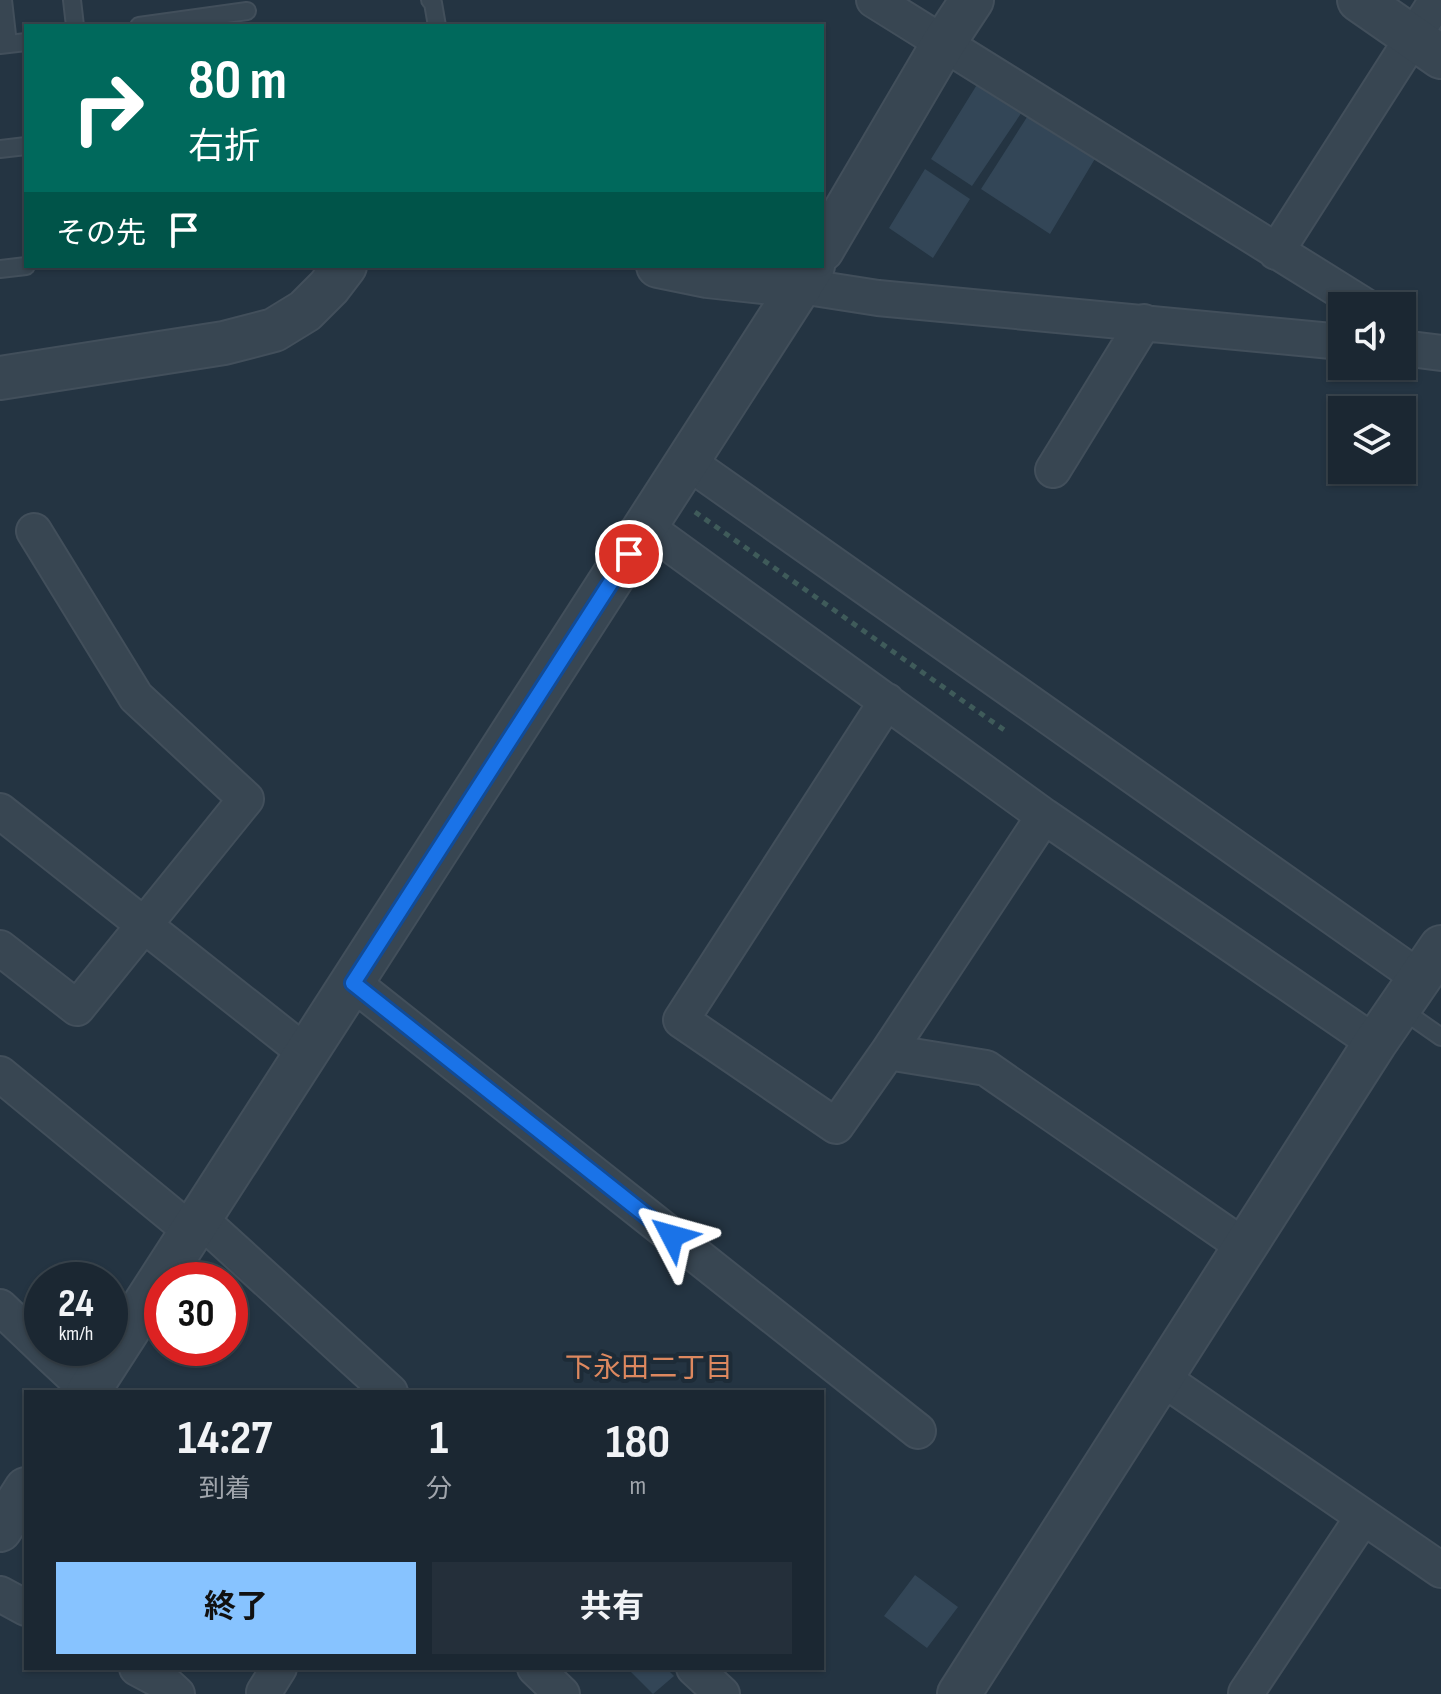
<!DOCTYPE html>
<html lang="ja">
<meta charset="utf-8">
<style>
body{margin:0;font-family:"Sofia Sans Condensed","Noto Sans JP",sans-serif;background:#242f3a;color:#f1f3f6;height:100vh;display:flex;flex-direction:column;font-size:30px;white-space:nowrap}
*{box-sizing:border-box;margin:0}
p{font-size:26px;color:#a0a5ac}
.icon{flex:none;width:44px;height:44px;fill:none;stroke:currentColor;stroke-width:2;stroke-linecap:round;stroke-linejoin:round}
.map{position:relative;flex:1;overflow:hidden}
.side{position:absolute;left:24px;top:1390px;width:800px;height:280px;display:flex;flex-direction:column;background:#1b2732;border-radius:0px;box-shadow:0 2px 6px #0004,0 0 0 2px #39444d}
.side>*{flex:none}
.top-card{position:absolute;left:24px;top:24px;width:800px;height:244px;border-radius:0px;box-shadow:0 2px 6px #0004,0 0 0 2px #39444d;background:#00695c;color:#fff;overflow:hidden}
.fabs{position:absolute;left:1328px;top:292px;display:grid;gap:16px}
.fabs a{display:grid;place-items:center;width:88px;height:88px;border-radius:0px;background:#1b2732;box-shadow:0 2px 6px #0004,0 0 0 2px #39444d;font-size:40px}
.speed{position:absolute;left:24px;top:1262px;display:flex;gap:16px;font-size:40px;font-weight:700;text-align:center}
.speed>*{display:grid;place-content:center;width:104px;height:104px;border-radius:50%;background:#1b2732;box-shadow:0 2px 6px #0004,0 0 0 2px #39444d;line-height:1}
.speed small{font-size:20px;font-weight:400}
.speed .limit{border:12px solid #d22;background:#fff;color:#111}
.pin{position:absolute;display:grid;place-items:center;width:68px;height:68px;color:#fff;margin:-34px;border:4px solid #fff;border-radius:50%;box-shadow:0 2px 8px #0007}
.me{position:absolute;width:88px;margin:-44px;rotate:309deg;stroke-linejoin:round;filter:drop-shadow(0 0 6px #0008)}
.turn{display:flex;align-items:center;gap:28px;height:168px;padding:0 32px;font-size:36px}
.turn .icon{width:104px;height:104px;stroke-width:2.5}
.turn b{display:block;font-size:56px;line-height:68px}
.then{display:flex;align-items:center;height:76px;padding:0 32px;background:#0003;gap:16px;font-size:30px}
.eta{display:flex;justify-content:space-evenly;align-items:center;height:136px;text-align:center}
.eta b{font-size:48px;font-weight:700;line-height:56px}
.button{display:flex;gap:16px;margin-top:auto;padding:16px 32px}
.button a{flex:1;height:92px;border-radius:0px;background:#87c3ff;color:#111;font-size:32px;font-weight:700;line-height:92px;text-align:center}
.button a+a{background:#242f3a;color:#f1f3f6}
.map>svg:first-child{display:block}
.building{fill:#334657}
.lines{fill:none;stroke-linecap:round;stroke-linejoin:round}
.service-casing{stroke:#424f5b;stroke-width:20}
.minor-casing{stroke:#424f5b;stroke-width:38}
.tertiary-casing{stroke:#424f5b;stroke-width:46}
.path{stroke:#3f5b5a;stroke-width:5;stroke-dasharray:6 6;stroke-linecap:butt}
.service{stroke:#384652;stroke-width:16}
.minor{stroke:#384652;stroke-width:34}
.tertiary{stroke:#384652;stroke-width:42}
.route-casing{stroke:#114b97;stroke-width:20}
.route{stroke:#1a73e8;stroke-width:14}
.labels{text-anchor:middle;stroke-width:8;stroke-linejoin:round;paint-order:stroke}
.neighbourhood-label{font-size:28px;fill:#dd885f;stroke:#1d2b37}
</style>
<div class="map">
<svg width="1441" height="1694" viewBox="0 0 1441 1694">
<rect width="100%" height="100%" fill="#243442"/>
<path class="building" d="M978,83l46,26 -52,77 -41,-27z
M1029,114l67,43 -46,77 -69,-45z
M925,169l45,30 -37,59 -44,-30z
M915,1575l43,32 -31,41 -43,-32z
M627,1668h39l8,8 -21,18z"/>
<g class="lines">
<g class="service-casing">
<path id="service" d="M3,0l5,44
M72,0l3,26
M430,0l3,3 4,23
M139,26l108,-15
M0,45l26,-3
M0,149l26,-3
M0,269l26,-3
M1401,1009l40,28"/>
</g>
<g class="minor-casing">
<path id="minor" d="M874,0l491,306
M1276,252l161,-252
M801,286l77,12 464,44
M1402,348l39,5
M688,462l733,517
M1053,470l91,-148
M646,527l398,289 331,227
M887,701l-206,319 155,106 52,-74
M0,811l307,243
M1044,816l-156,236 98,16 259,179
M0,948l77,60 169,-209 -110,-102 -102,-166
M353,983l565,448
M0,1074l192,158
M200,1219l190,173
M0,1307l42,40
M43,1348l46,43
M1162,1378l279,192
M0,1594l26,14
M137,1668l28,15 12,11
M535,1668l27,26
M694,1668l28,26
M264,1692l15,-24
M1248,1694l-2,-1 117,-176"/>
</g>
<g class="tertiary-casing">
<path id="tertiary" d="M1359,0l82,57
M822,250l121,-206 29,-44
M658,266l49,10 94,10
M0,378l224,-35 50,-13 31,-19 24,-24 16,-21
M88,1392l725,-1126
M0,1530l26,-41
M959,1694l416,-651 66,-96"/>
</g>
<path class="path" d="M695,512l312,220"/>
<use href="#service" class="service"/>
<use href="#minor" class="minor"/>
<use href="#tertiary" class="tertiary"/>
</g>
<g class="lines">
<g class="route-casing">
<path id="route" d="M629,554l-276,429 319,253"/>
</g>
<use href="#route" class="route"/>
</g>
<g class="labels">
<g class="neighbourhood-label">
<text x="649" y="1377">下永田二丁目</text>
</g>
</g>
</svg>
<div class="fabs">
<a><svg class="icon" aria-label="sound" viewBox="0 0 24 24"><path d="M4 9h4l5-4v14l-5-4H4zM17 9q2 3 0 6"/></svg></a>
<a><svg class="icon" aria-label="layers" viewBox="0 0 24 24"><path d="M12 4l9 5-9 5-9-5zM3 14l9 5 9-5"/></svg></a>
</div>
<div class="speed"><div>24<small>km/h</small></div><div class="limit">30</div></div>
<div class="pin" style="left:629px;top:554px;background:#d93025"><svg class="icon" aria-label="arrive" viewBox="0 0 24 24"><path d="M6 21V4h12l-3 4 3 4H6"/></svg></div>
<svg class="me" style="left:672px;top:1236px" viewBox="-20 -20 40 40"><path d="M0-17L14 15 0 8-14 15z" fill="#1a73e8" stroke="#fff" stroke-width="4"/></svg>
<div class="top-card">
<div class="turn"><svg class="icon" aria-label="right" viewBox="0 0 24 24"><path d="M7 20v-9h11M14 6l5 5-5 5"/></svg><div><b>80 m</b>右折</div></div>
<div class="then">その先<svg class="icon" aria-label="arrive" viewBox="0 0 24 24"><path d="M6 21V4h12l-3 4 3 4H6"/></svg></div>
</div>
<section class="side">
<div class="eta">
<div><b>14:27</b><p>到着</p></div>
<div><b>1</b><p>分</p></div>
<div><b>180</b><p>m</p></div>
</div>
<div class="button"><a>終了</a><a>共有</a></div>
</section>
</div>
